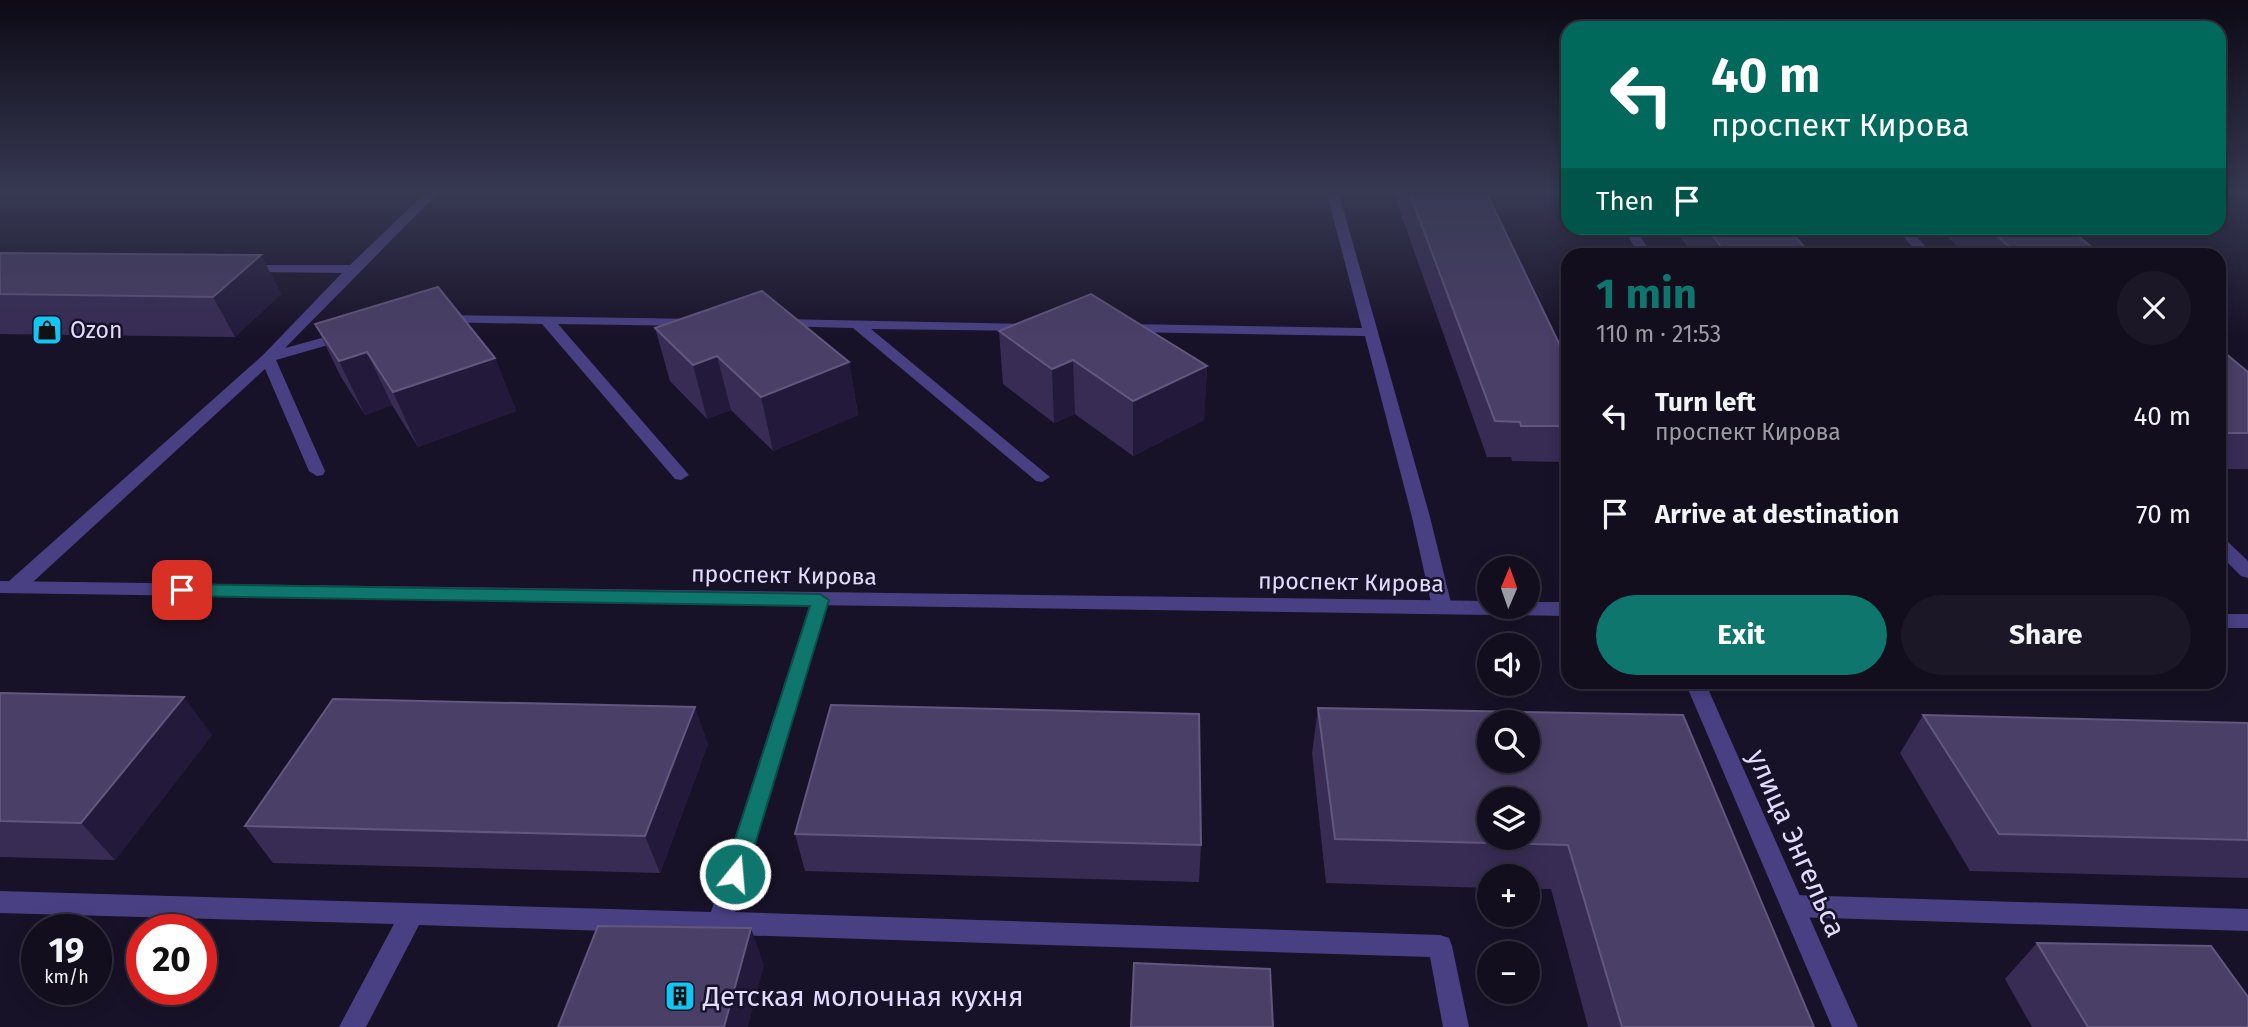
<!DOCTYPE html>
<meta charset="utf-8">
<style>
body{margin:0;font-family:"Fira Sans",sans-serif;background:#1b1727;color:#f1f3f6;height:100vh;display:flex;flex-direction:column;font-size:26px;white-space:nowrap}
*{box-sizing:border-box;margin:0}
p{font-size:23px;color:#9c9ca4}
.icon{flex:none;width:38px;height:38px;fill:none;stroke:currentColor;stroke-width:2;stroke-linecap:round;stroke-linejoin:round}
.map{position:relative;flex:1;overflow:hidden}
.details{position:absolute;left:1561px;top:248px;width:665px;height:441px;display:flex;flex-direction:column;background:#120e1e;border-radius:21px;box-shadow:0 4px 18px #0003,0 0 0 2px #312e3c}
.details>*{flex:none}
.guide{position:absolute;left:1561px;top:21px;width:665px;height:214px;border-radius:21px;box-shadow:0 4px 18px #0003,0 0 0 2px #312e3c;background:#00695c;color:#fff;overflow:hidden}
.needle{width:46px;rotate:2deg}
.tools{position:absolute;left:1477px;top:556px;display:grid;gap:14px}
.tools a{display:grid;place-items:center;width:63px;height:63px;border-radius:50%;background:#120e1e;box-shadow:0 4px 18px #0003,0 0 0 2px #312e3c;font-size:35px}
.speed{position:absolute;left:21px;top:914px;display:flex;gap:14px;font-size:35px;font-weight:700;text-align:center}
.speed>*{display:grid;place-content:center;width:91px;height:91px;border-radius:50%;background:#120e1e;box-shadow:0 4px 18px #0003,0 0 0 2px #312e3c;line-height:1}
.speed small{font-size:18px;font-weight:400}
.speed .limit{border:10px solid #d22;background:#fff;color:#111}
.pin{position:absolute;display:grid;place-items:center;width:60px;height:60px;color:#fff;margin:-30px;border-radius:14px;box-shadow:0 4px 10px #0006}
.me{position:absolute;width:77px;margin:-38px;rotate:17deg;stroke-linejoin:round;filter:drop-shadow(0 0 5px #0008)}
.turn{display:flex;align-items:center;gap:24px;height:147px;padding:0 35px;font-size:32px}
.turn .icon{width:91px;height:91px;stroke-width:2.5}
.turn b{display:block;font-size:49px;line-height:60px}
.then{display:flex;align-items:center;height:66px;padding:0 35px;background:#0003;gap:14px;font-size:26px}
.round{display:grid;place-items:center;flex:none;width:74px;height:74px;border-radius:37px;background:#1b1727}
.summary{display:flex;align-items:center;justify-content:space-between;height:119px;padding:0 35px}
h1{font-size:42px;font-weight:700;line-height:52px;color:#0f766e}
.button{display:flex;gap:14px;margin-top:auto;padding:14px 35px}
.button a{flex:1;height:80px;border-radius:42px;background:#0f766e;color:#fff;font-size:28px;font-weight:700;line-height:80px;text-align:center}
.button a+a{background:#1b1727;color:#f1f3f6}
ul{padding:0;list-style:none}
li{display:flex;align-items:center;gap:21px;height:98px;padding:0 35px}
li div{flex:1}
li b{display:block;font-size:26px}
li em{font-style:normal}
.map>svg:first-child{display:block}
.lines{fill:none;stroke-linecap:round;stroke-linejoin:round}
.service{fill:#494084;fill-rule:evenodd}
.minor{fill:#494084;fill-rule:evenodd}
.tertiary{fill:#494084;fill-rule:evenodd}
.wall{fill:#382c55}
.shaded-wall{fill:#231a3b}
.building{fill:#4a3f67;stroke:#62577e;stroke-width:2;fill-rule:evenodd}
.route{fill:#0f766e;stroke:#0a4d48;stroke-width:2}
.labels{text-anchor:middle;stroke-width:5;stroke-linejoin:round;paint-order:stroke}
.poi-label{font-size:23px;fill:#e2dbfd;stroke:#181228;text-anchor:start}
.street-label{font-size:23px;fill:#e2dbfd;stroke:#181228}
.near-street-label{font-size:28px;fill:#e2dbfd;stroke:#181228}
.near-poi-label{font-size:28px;fill:#e2dbfd;stroke:#181228;text-anchor:start}
</style>
<div class="map">
<svg width="2248" height="1027" viewBox="0 0 2248 1027">
<rect width="100%" height="100%" fill="#181228"/>
<g class="lines">
<path class="service" d="M424,194h13l-152,154 59,-16 7,4 -2,3 -73,21 49,111 -2,4 -6,1 -8,-5 -44,-102 -243,223h-14l-2,-5 2,-5 255,-227 79,-82 -97,-1 -7,-4 2,-3h110z
M1327,194h12l91,323 22,90 -3,5h-14l-3,-5 -20,-90 -47,-181 -239,-4 -7,-4 7,-4 236,4z
M1623,228h12l18,28h-13z
M1895,228h13l27,28h-14z
M440,315l261,4v6l-5,1 -138,-2 131,151 -8,5 -6,-1 -133,-155 -107,-2 -2,-3z
M780,319l257,5 2,3 -7,4 -161,-2 179,148 -8,5 -6,-1 -183,-153 -78,-2v-6z
M2219,537l6,2 23,22v17l-7,-2 -22,-22z
M820,593l7,2 2,5 -94,312 705,23 9,3 3,8 17,81h-26l-13,-70 -1011,-32 -53,102h-27l55,-103 -394,-11v-22l711,21 100,-312 2,-5z
M1793,895l455,14v22l-455,-14 -9,-3 -3,-8 3,-8z"/>
<path class="minor" d="M1685,682h20l153,345h-26z"/>
<path class="tertiary" d="M0,581l1489,20v6h39v-5h40v14l-1568,-23z
M2219,614h29v14h-29z"/>
</g>
<path class="wall" d="M1399,194h88l81,168v95h-3l-2,5 -51,-1 -1,-4h-24l-90,-254z
M1674,228h114l24,28h-118z
M1938,228h130l35,28h-135z
M0,253l261,2 20,39 -46,43 -235,-3z
M315,324l180,34 21,53 -98,36 -26,-42 -27,10 -24,-38z
M655,328l194,34 9,53 -85,36 -42,-41 -24,9 -37,-38z
M999,331l208,35 -3,54 -71,36 -58,-42 -21,9 -51,-39z
M2219,348l29,24v97h-29z
M0,693l212,42 -97,125 -115,-3z
M1318,708l365,7 131,312h-226l-37,-138h-23v-12h-39v11l-163,-5 -14,-130z
M1923,715l325,8v155l-278,-7 -70,-118z
M708,744l-48,129 -387,-10 -28,-37z
M795,834l406,11 -2,37 -394,-11z
M2037,943l211,84h-216l-27,-48z"/>
<path class="shaded-wall" d="M261,255l20,39 -46,43 -22,-40z
M367,352l25,53 -27,10 -26,-54z
M717,356l14,54 -24,9 -14,-54z
M495,358l21,53 -98,36 -25,-55z
M1073,360l2,54 -21,9 -2,-54z
M849,362l9,53 -85,36 -12,-54z
M1207,366l-3,54 -71,36v-55z
M184,697l28,38 -97,125 -34,-37z
M695,707l13,37 -48,129 -15,-37z
M751,928l13,37 -16,62h-24z"/>
<path class="building" d="M1410,194h77l81,168v64h-47l-1,-4 -25,-1z
M1707,228h81l24,28h-84z
M1988,228h80l35,28h-83z
M0,253l261,2 -48,42 -213,-3z
M438,287l57,71 -102,34 -26,-40 -28,9 -24,-37z
M762,291l87,71 -88,35 -44,-41 -24,9 -38,-37z
M1091,294l116,72 -74,35 -60,-41 -21,9 -53,-38z
M2219,348l29,24v61h-26l-3,-2z
M0,693l184,4 -103,126 -81,-2z
M333,699l362,8 -50,129 -400,-10z
M831,705l368,9 2,131 -406,-11z
M1318,708l365,7 131,312h-192l-54,-182 -233,-6zM1489,723h39v38h-39zM1489,800h39v38h-39z
M1923,715l325,8v117l-249,-6z
M598,926l153,2 -27,99h-166z
M2037,943l174,3 37,51v30h-160z
M1134,963l136,6 3,58h-142z"/>
<linearGradient id="sky" x2="0" y2="1"><stop stop-color="#0d0a16"/><stop offset="0.57" stop-color="#373953"/><stop offset="1" stop-color="#373953" stop-opacity="0"/></linearGradient>
<rect width="2248" height="338" fill="url(#sky)"/>
<path class="route" d="M182,584l638,10 9,6 -83,274 -4,7 -7,3 -8,-3 -3,-7 86,-268 -628,-10 -9,-6z"/>
<defs>
<g id="shop-square" transform="scale(1.575)"><rect x="-9" y="-9" width="18" height="18" rx="4" fill="#13c5f1" stroke="#181228"/><path d="M-5-2.5h2.3a2.7 3.5 0 0 1 5.4 0H5L5.5 6h-11ZM-1.5-2.5h3a1.5 2.3 0 0 0-3 0Z" fill="#111"/></g>
<g id="building-square" transform="scale(1.575)"><rect x="-9" y="-9" width="18" height="18" rx="4" fill="#13c5f1" stroke="#181228"/><path d="M-4-6H4V6H1V3H-1V6H-4ZM-2.5-4.3h1.7v1.8h-1.7ZM.8-4.3h1.7v1.8H.8ZM-2.5-1h1.7V.8h-1.7ZM.8-1h1.7V.8H.8Z" fill="#111"/></g>
</defs>
<g fill-rule="evenodd">
<use href="#shop-square" x="47" y="330"/>
<use href="#building-square" x="680" y="996"/>
</g>
<g class="labels">
<g class="poi-label">
<text x="70" y="338">Ozon</text>
</g>
<g class="street-label">
<text transform="translate(784 575) rotate(1)" y="8">проспект Кирова</text>
<text transform="translate(1351 582) rotate(1)" y="8">проспект Кирова</text>
</g>
<g class="near-street-label">
<text transform="translate(1797 843) rotate(66)" y="10">улица Энгельса</text>
</g>
<g class="near-poi-label">
<text x="703" y="1006">Детская молочная кухня</text>
</g>
</g>
</svg>
<div class="tools">
<a><svg class="needle" viewBox="-14 -14 28 28"><path d="M0-13l5 13h-10z" fill="#e53935"/><path d="M0 13l5-13h-10z" fill="#9c9ca4"/></svg></a>
<a><svg class="icon" aria-label="sound" viewBox="0 0 24 24"><path d="M4 9h4l5-4v14l-5-4H4zM17 9q2 3 0 6"/></svg></a>
<a><svg class="icon" aria-label="search" viewBox="0 0 24 24"><circle cx="10" cy="10" r="6"/><path d="M15 15l6 6"/></svg></a>
<a><svg class="icon" aria-label="layers" viewBox="0 0 24 24"><path d="M12 4l9 5-9 5-9-5zM3 14l9 5 9-5"/></svg></a>
<a>+</a>
<a>−</a>
</div>
<div class="speed"><div>19<small>km/h</small></div><div class="limit">20</div></div>
<div class="pin" style="left:182px;top:590px;background:#d93025"><svg class="icon" aria-label="arrive" viewBox="0 0 24 24"><path d="M6 21V4h12l-3 4 3 4H6"/></svg></div>
<svg class="me" style="left:735px;top:874px" viewBox="-20 -20 40 40"><circle r="17" fill="#0f766e" stroke="#fff" stroke-width="3"/><path d="M0-11L8 9 0 5-8 9z" fill="#fff"/></svg>
<div class="guide">
<div class="turn"><svg class="icon" aria-label="left" viewBox="0 0 24 24"><path d="M17 20v-9H6M10 6l-5 5 5 5"/></svg><div><b>40 m</b>проспект Кирова</div></div>
<div class="then">Then<svg class="icon" aria-label="arrive" viewBox="0 0 24 24"><path d="M6 21V4h12l-3 4 3 4H6"/></svg></div>
</div>
<section class="details">
<div class="summary"><div><h1>1 min</h1><p>110 m · 21:53</p></div><a class="round"><svg class="icon" aria-label="close" viewBox="0 0 24 24"><path d="M6 6l12 12M18 6L6 18"/></svg></a></div>
<ul>
<li><svg class="icon" aria-label="left" viewBox="0 0 24 24"><path d="M17 20v-9H6M10 6l-5 5 5 5"/></svg><div><b>Turn left</b><p>проспект Кирова</p></div><em>40 m</em></li>
<li><svg class="icon" aria-label="arrive" viewBox="0 0 24 24"><path d="M6 21V4h12l-3 4 3 4H6"/></svg><div><b>Arrive at destination</b></div><em>70 m</em></li>
</ul>
<div class="button"><a>Exit</a><a>Share</a></div>
</section>
</div>
